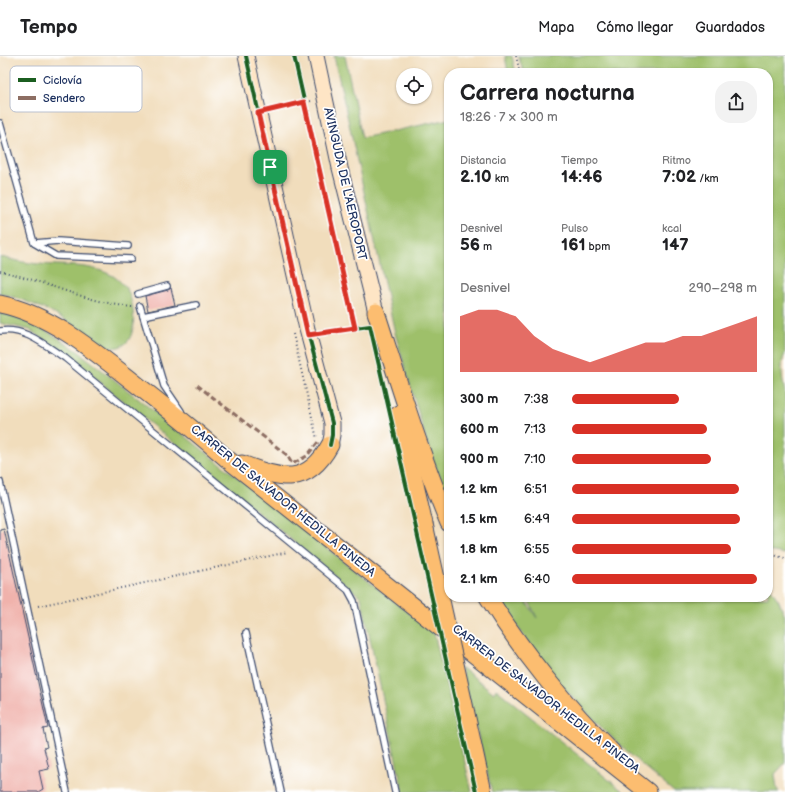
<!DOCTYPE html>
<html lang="es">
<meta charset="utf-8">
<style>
body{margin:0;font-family:"Balsamiq Sans",sans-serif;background:#f2f2f2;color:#202124;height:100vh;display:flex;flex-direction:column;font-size:15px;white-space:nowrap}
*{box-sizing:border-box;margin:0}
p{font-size:13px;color:#757577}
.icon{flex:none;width:22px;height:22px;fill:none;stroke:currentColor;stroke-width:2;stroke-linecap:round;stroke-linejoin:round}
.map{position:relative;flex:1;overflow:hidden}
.side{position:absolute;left:444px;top:12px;width:329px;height:534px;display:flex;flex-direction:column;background:#fff;border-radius:16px;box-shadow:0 1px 3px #0004}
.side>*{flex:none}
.tools{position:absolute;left:396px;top:12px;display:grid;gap:8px}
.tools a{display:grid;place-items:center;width:36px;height:36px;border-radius:50%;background:#fff;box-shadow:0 1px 3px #0004;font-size:20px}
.pin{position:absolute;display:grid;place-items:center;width:34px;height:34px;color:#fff;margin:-17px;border-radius:8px;box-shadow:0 2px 6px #0006}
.round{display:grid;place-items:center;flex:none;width:42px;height:42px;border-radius:16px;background:#f2f2f2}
.overview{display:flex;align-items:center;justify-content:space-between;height:68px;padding:0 16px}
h1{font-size:22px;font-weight:700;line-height:30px}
.figures{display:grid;grid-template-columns:repeat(3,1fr);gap:6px;height:68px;padding:4px 16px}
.figures div{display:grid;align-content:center}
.figures b{font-size:17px;font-weight:700}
.figures small{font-size:11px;font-weight:400}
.figures p{font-size:11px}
.chart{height:112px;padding:8px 16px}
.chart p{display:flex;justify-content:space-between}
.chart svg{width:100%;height:72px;margin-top:4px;fill:#d93025;opacity:.7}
ul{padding:0 16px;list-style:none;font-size:13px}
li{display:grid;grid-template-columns:64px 48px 1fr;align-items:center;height:30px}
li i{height:10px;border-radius:5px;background:#d93025}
header{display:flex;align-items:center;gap:24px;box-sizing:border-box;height:56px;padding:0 20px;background:#fff;border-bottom:1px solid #e0e0e0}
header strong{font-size:19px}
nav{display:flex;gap:22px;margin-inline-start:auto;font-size:14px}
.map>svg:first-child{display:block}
</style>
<header>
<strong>Tempo</strong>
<nav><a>Mapa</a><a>Cómo llegar</a><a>Guardados</a></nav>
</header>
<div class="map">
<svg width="785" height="736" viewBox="0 0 785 736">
<rect width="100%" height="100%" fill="#fff"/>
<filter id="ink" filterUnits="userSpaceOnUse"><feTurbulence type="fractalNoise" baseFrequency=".025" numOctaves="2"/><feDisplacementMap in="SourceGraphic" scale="8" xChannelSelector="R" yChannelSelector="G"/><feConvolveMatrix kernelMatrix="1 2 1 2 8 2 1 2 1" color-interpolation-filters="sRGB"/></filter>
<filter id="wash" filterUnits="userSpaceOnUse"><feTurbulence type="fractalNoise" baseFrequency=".012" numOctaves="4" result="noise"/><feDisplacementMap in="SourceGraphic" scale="16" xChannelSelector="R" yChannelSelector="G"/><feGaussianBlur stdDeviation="0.9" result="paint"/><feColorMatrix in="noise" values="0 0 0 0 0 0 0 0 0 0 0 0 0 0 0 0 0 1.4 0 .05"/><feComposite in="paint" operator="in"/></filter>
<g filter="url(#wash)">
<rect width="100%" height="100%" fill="#f1ddbc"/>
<g fill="#9ec06a" stroke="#5c7864">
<path d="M334,0H345L362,82L449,63V449L425,380L395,277Z"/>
<path d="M505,0H512L516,17H508Z"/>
<path d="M518,0H785V298C779,309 783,326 785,337V498L768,495V17H524Z"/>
<path d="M0,201C10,203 20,206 30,207C58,211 88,206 113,220C118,223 126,231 128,235C136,253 140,297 108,291C95,288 82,274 70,267C48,253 25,244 0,237Z"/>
<path d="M0,257C30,263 54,279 79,296L434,577L472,736H403L361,541L78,308L30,274L0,267Z"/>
<path d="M768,529L779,545L785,560V707L775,718L777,733L779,736H674C625,696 576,650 537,599C523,580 511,560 497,541H523L537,562L527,541H768Z"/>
<path d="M461,611L494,637L496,633L624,736H492Z"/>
</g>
<g id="blocks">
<g fill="#f0b2ac">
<path d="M171,232L175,249L148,255L145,240L168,234Z"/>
<path d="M4,473L48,672L43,673L47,691L44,692L49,713L39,715L43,733L38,736H0V474Z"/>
</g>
</g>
</g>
<g filter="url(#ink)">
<use href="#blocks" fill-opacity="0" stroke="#3b496c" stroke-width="1"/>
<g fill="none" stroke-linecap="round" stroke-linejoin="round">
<defs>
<g id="lane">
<path d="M0,67L34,187L56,200L131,203"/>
<path d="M35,187L58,185L128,190"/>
<path d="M138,238L167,230"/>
<path d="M140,250L164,330L181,355"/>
<path d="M143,260L196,249"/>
<path d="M0,275C25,271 46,290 65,302L348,534L354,545L395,736"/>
<path d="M0,426L67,736"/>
<path d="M246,577L281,736"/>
</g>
<g id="secondary">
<path d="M246,0L307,273L332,367V379L330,389"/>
<path d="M316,0L340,112L376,256"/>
</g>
<g id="primary">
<path d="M0,248C53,259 99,299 141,332C169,354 198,377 226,402L648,736"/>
<path d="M376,256C399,327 420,398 449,467"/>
<path d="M399,358L424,468"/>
<path d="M242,408C281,423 307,431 330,389"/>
<path d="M488,541C521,594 567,652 612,696"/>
<path d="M463,644L483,736"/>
</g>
</defs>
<use href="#lane" stroke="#3b496c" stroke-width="8"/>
<use href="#secondary" stroke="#3b496c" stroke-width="17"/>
<use href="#primary" stroke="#3b496c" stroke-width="19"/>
<g stroke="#3b496c" stroke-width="2" stroke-dasharray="1 3" stroke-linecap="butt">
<path d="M516,0L520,17"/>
<path d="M271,54L311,45"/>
<path d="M0,215C45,225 86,246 132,251"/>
<path d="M321,277L366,270"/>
<path d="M293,278L317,383"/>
<path d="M383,331L388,350"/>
<path d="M768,498L785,502"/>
<path d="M38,550L288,496"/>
</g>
<use href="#lane" stroke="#fff" stroke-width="5.5"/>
<use href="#secondary" stroke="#fee5c5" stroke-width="15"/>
<use href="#primary" stroke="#fcbd6f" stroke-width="17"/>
<defs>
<path id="primary-bridge" d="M424,468L463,644"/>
</defs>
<use href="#primary-bridge" stroke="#3b496c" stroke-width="19" stroke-linecap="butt"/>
<use href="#primary-bridge" stroke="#fcbd6f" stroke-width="17"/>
<path stroke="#8d6e63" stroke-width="3" stroke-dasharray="6 3" stroke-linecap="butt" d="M197,329L287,399L292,408L307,400L318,386"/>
<defs>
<g id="cycleway">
<path d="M246,0L307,273L332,367V379L330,389"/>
<path d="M294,0L355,272L370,270L476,736"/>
</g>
</defs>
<use href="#cycleway" stroke="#fff" stroke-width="6"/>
<use href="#cycleway" stroke="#1b5e20" stroke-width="4"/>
</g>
</g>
<g fill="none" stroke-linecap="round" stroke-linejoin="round" filter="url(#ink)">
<defs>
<path id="route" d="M304,46L355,272L308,279L258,57Z"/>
</defs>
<use href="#route" stroke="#fff" stroke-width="8"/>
<use href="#route" stroke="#d93025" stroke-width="5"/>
</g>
<g text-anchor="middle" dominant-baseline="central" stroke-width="3.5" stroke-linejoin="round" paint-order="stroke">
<g font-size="12" fill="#1b2f5e" stroke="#fff">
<text transform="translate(345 128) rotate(77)">AVINGUDA DE L'AEROPORT</text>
<text transform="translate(283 445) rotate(39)">CARRER DE SALVADOR HEDILLA PINEDA</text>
<text transform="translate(546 643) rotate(38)">CARRER DE SALVADOR HEDILLA PINEDA</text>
</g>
</g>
<rect x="10" y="10" width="132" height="46" rx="6" fill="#fff" stroke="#bbc1cf" stroke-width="1"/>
<rect x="18" y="22" width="18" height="4" fill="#1b5e20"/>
<rect x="18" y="40" width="18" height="4" fill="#8d6e63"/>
<g font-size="11" fill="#1b2f5e">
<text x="43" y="28">Ciclovía</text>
<text x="43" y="46">Sendero</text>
</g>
</svg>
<div class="tools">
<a><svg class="icon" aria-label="locate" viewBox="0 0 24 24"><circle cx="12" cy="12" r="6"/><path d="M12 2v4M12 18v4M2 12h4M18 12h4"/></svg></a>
</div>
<div class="pin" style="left:270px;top:111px;background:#1e9e55"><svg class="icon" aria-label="arrive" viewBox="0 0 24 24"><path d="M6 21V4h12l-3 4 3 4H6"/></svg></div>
<section class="side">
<div class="overview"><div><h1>Carrera nocturna</h1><p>18:26 · 7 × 300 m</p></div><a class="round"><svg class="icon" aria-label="share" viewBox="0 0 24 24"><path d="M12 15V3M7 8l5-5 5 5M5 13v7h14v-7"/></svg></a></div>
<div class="figures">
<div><p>Distancia</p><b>2.10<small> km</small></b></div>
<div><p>Tiempo</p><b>14:46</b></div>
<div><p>Ritmo</p><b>7:02<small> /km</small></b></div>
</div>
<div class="figures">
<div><p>Desnivel</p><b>56<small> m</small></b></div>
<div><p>Pulso</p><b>161<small> bpm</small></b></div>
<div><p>kcal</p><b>147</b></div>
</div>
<div class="chart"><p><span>Desnivel</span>290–298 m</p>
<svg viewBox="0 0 160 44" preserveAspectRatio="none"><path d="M0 44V10L10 6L20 6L30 10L40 22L50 30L60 34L70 38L80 34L90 30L100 26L110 26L120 22L130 22L140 18L150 14L160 10V44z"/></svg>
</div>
<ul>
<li><b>300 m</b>7:38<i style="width:58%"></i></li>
<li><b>600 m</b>7:13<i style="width:73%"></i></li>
<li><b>900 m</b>7:10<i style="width:75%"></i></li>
<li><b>1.2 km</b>6:51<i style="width:90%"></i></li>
<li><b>1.5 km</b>6:49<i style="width:91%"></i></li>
<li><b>1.8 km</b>6:55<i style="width:86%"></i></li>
<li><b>2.1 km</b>6:40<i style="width:100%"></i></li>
</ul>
</section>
</div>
